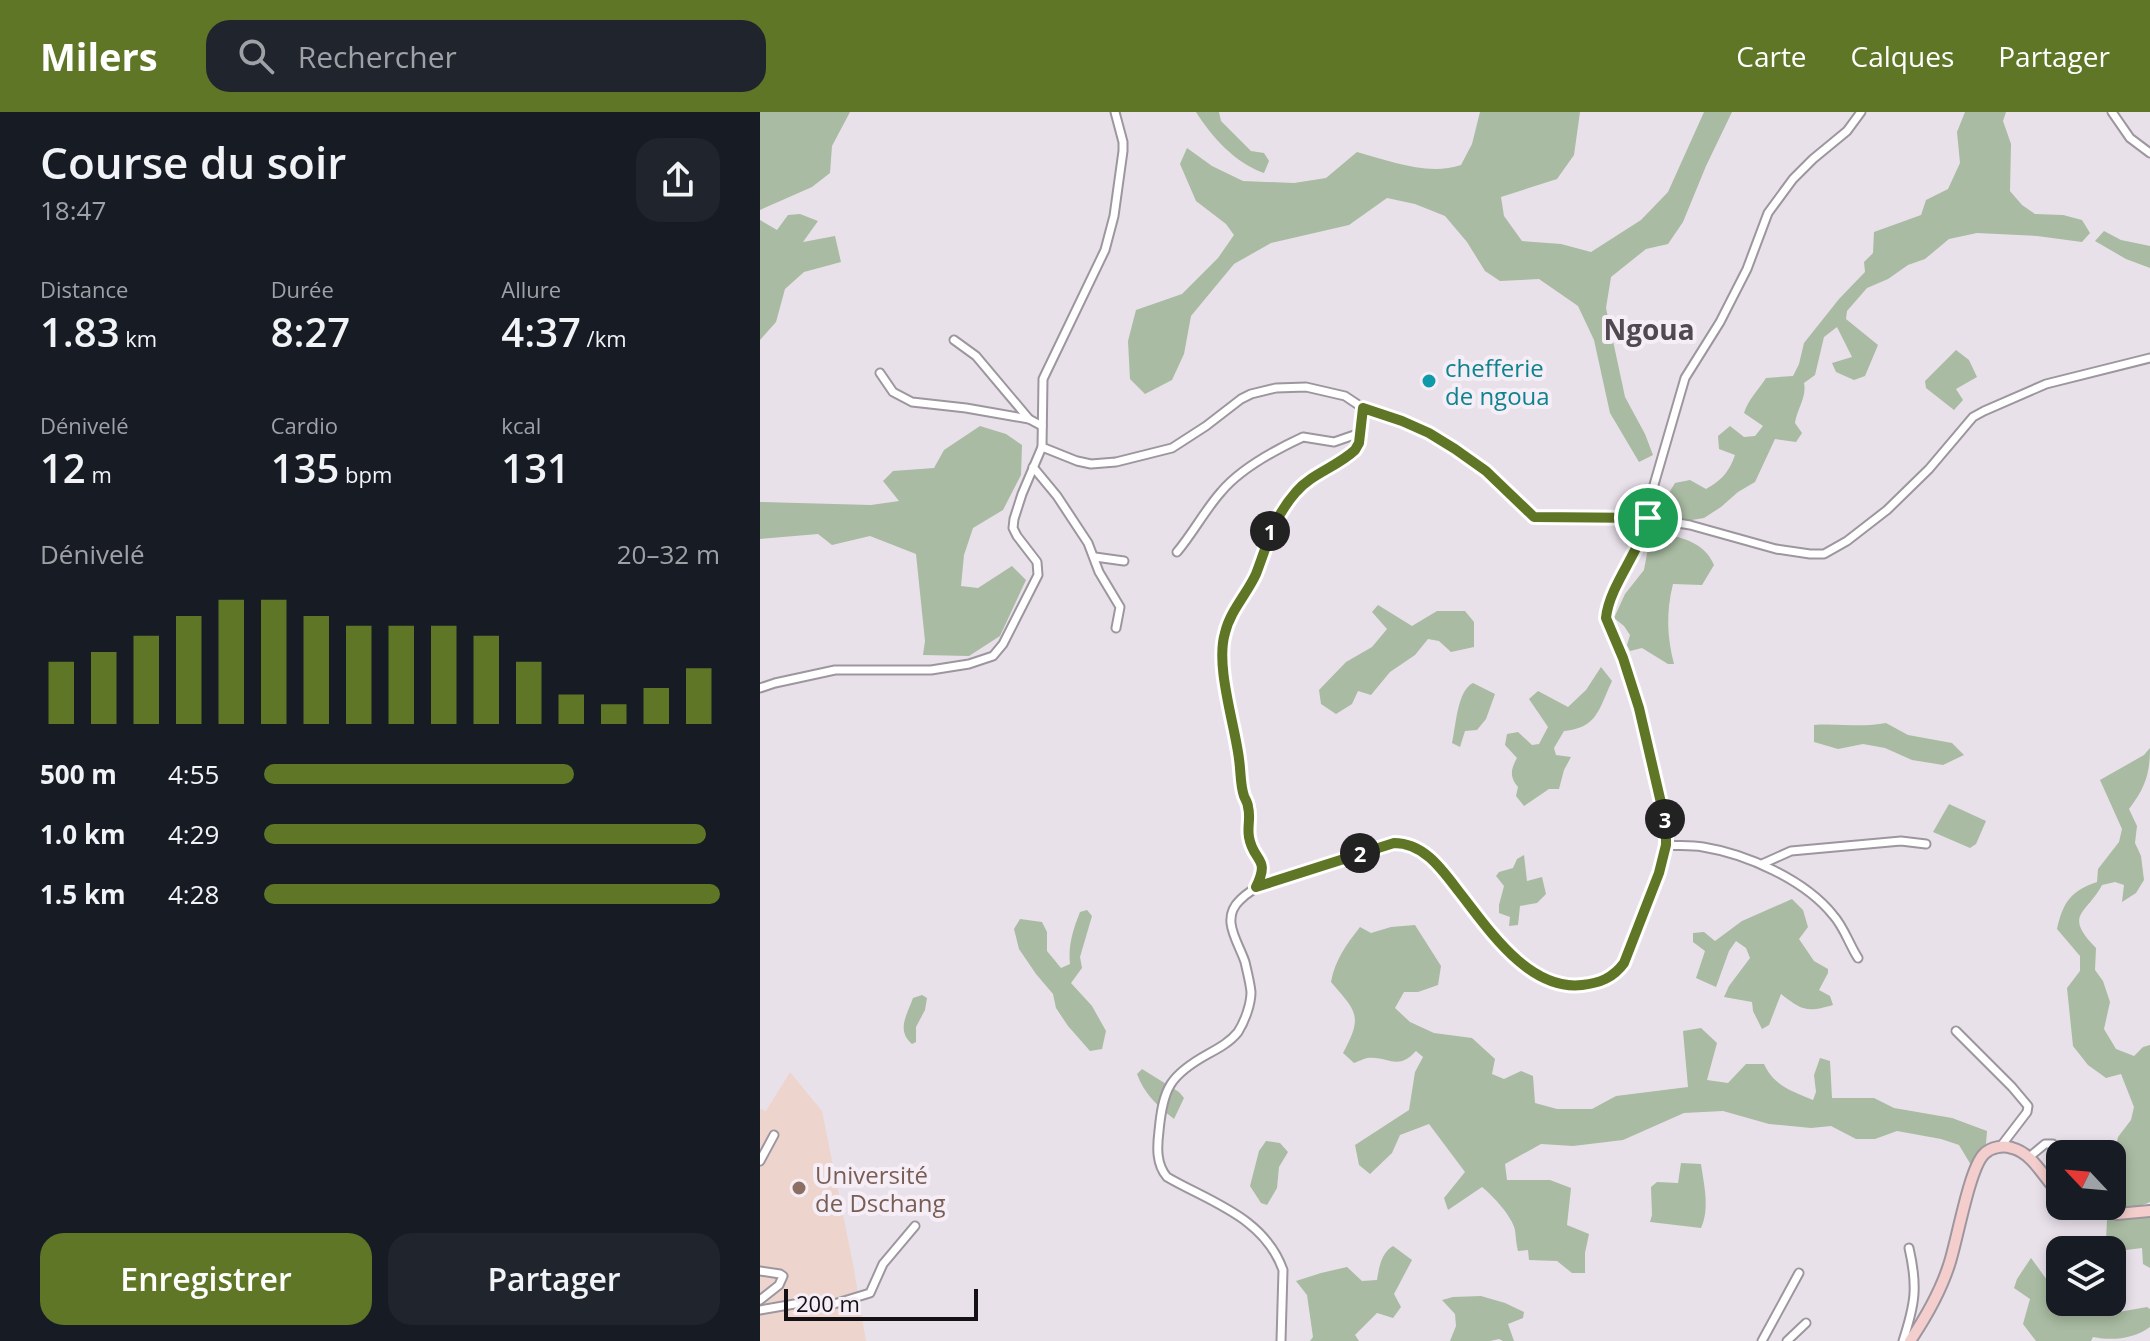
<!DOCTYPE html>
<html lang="fr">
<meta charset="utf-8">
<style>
body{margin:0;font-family:"Open Sans",sans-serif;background:#20242c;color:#f1f3f6;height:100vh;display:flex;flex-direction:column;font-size:30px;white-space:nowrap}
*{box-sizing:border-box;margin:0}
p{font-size:26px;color:#9ea1a6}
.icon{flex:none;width:44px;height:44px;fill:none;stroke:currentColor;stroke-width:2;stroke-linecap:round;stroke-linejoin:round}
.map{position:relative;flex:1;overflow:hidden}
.panel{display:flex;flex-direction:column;background:#171b24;width:760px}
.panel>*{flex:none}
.needle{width:52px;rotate:296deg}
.tools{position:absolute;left:1286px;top:1028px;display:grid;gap:16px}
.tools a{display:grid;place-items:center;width:80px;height:80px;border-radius:16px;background:#171b24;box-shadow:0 4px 12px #0003;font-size:40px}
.scale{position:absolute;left:24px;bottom:20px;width:194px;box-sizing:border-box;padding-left:8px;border:4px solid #141114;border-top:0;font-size:22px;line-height:28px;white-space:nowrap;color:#141114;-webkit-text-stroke:6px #f6eef7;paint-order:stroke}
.pin{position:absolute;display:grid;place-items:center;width:68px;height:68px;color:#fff;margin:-34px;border:4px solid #fff;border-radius:50%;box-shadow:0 2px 8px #0007}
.km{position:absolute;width:40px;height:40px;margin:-20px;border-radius:50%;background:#222;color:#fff;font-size:22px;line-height:40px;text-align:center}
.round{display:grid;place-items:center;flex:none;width:84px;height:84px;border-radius:24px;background:#20242c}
.headline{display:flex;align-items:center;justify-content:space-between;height:136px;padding:0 40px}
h1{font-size:44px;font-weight:600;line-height:60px}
.metrics{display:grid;grid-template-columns:repeat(3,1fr);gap:12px;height:136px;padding:8px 40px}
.metrics div{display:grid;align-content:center}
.metrics b{font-size:40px;font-weight:600}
.metrics small{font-size:22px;font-weight:400}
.metrics p{font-size:22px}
.chart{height:224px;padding:16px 40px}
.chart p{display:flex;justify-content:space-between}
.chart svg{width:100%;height:144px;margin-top:8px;stroke:#607627;stroke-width:6}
.action{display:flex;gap:16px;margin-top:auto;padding:16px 40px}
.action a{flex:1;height:92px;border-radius:24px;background:#607627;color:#fff;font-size:32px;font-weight:600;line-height:92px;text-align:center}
.action a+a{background:#20242c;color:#f1f3f6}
ul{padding:0 40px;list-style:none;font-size:26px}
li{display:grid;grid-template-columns:128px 96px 1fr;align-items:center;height:60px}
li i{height:20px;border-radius:10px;background:#607627}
header{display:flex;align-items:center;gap:48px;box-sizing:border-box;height:112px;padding:0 40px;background:#607627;color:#fff}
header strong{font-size:38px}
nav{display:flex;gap:44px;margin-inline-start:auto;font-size:28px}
.search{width:560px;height:72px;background:#20242c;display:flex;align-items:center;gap:20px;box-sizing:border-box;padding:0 28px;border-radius:24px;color:#9ea1a6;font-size:30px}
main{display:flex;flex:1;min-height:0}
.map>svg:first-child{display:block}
</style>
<header>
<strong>Milers</strong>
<div class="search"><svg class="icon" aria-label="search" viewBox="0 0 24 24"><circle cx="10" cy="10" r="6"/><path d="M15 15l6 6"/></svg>Rechercher</div>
<nav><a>Carte</a><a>Calques</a><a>Partager</a></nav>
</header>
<main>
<section class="panel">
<div class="headline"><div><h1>Course du soir</h1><p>18:47</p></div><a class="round"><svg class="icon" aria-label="share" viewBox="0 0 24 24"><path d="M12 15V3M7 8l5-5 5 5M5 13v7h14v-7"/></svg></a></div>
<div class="metrics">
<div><p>Distance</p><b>1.83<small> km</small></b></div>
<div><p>Durée</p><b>8:27</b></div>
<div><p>Allure</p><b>4:37<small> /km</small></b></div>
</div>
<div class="metrics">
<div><p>Dénivelé</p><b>12<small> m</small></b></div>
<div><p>Cardio</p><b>135<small> bpm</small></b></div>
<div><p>kcal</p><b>131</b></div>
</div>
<div class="chart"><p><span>Dénivelé</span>20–32 m</p>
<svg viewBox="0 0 160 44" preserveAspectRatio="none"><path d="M5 44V25M15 44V22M25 44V17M35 44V11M45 44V6M55 44V6M65 44V11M75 44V14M85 44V14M95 44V14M105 44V17M115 44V25M125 44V35M135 44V38M145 44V33M155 44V27"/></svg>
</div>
<ul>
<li><b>500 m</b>4:55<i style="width:68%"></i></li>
<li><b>1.0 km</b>4:29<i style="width:97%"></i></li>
<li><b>1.5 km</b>4:28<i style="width:100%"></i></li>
</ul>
<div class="action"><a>Enregistrer</a><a>Partager</a></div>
</section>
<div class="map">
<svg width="1390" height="1229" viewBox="0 0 1390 1229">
<rect width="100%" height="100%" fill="#e9e1ea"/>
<path fill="#edd4cc" d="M30,960L62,999L93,1152L106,1229H0V997L6,999Z"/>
<g fill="#a9bba2">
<path d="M0,0H90L72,34L70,61L52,75L0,98Z"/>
<path d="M436,0H459L461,9L491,39L504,41L509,49L504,61C475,51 452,25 436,0Z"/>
<path d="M720,0H820L814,43L797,67L741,85L744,104L762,129L801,132L831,140L881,108L908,80L944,0H972L946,54L923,110L908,132L886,137L851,165L846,196L865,285L885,322L893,343L879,350L850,301L834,228L818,194L779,167L740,169L725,159L707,130L685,104L655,92L627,86L589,113L511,131L474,152L431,204L424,242L412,268L385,282L370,267L368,229L376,198L422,182L458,146L474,123L466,112L436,89L420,52L427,36L452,54L483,69L534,71L566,66L597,40C630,49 668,64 701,53L712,32Z"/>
<path d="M1205,0H1246L1243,9L1251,32L1250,79L1262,93L1275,102L1303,103L1322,108L1330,121L1322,130L1277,124L1217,121L1189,127L1165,147L1148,153L1128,167L1107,176L1087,199L1086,207L1118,233L1105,264L1094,268L1076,260L1072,251L1092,245L1077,215L1064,225L1055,263L1044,271C1047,285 1037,297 1035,311L1042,321L1036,330L1015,327L995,370L978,380L961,395L944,406L926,409L911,399L907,384L915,371L930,368L946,377C962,368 969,360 975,343L959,337L958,324L970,314L984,325L995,324L1003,314L984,301C989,286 998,279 1006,266L1033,264L1039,252L1044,231L1079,187L1105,160L1104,150L1113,141L1114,120L1161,103L1166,88L1188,77L1200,51L1197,20Z"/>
<path d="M40,102L58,109L43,130L75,124L81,150L44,160L25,177L16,210L0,228V108L17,118L28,103Z"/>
<path d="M1344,119L1361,128L1390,134V156L1366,147L1335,129Z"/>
<path d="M1196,238L1209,248L1217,265L1196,277L1203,288L1194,298L1166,276L1165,269Z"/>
<path d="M220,314L246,322L262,333L261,363L243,398L213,416L204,443L201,474L218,476L252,454L266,468L240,524L209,544L163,543L165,529L156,442L110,424L72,433L58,422L0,427V390L111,393L139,389L123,369L133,359L174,356L184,338Z"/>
<path d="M897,421C919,424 945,430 954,453L942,473L913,472C906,500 907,525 914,552H908L882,536L870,539L867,533L870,523L864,514L854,506L865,482L884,458L888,436Z"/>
<path d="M618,493L652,514L677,499H705L714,510V535L691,540L679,529L668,527L655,543L630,560L611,583L598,579L592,592L576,602L561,592L559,578L586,550L612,535L627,517L612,500Z"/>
<path d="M841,555L852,569C839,596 838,616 804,619L794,636L796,643L811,645L804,658L799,677H789L764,694L756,684L758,675C749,664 751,657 757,646L745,633L747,622L758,620L772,633L779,632L788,615L769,587L778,579L808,595L826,578Z"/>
<path d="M713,571L735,582L726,607L717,618L705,619L700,635L692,631C696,614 697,579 713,571Z"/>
<path d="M1126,611L1148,623L1192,631L1204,643L1183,653L1152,648L1125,636L1103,632L1078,637L1054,630V613C1078,611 1102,616 1126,611Z"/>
<path d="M1390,636C1390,662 1385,676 1369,697L1377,714L1375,731L1381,744L1384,768L1376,781L1362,790L1364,773L1355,770L1342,773C1326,803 1303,802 1336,836L1335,858L1343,869L1350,890L1344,917L1356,937L1374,944L1383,935L1390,933V1090C1371,1098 1356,1098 1336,1094H1352V1064L1357,1061L1355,1038L1358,1025L1371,1008L1374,995L1361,962L1346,966L1328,953L1313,934L1307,876L1320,859V844L1297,817C1303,791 1310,779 1337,770L1338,757L1359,730L1362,717L1340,668L1384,643Z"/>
<path d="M1189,692L1226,709L1216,732L1210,736L1173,720Z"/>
<path d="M764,743L767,769L782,765L786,782L777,791L760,794L758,813L749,814L750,805L739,801V793L744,774L736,764L739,760L753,756L757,747Z"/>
<path d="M1032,787L1043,798L1048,815L1039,827L1054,849L1068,857V861L1059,878L1070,884L1073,893C1046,901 1042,898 1021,882L1009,913L1002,917L993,899L992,890L964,885L969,874L990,846L986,836L976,829L969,839L956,875L936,866L945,839L933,830V821L944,820L955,829L982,809Z"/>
<path d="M327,798L332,804L320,845L322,856L311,871L332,894L346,919L342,937L330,939L308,914L296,896L293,882L276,862L259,837L254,817L260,807L282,810L287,820V839L301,856L310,852C308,833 313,818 320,800Z"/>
<path d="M655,813L681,854L678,873L658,880H644L635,896L650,910L674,921L712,926L735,947L732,962L744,967L761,959L773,964L775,991L797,997H832L856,984L928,975L923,919L941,916L957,931L947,968L968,971L986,952H1004C1014,974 1032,979 1053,988L1056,980L1054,963L1060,946L1070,949L1072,986H1114L1134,996L1192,1006L1227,1019L1226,1032L1218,1051L1211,1053L1199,1033L1181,1027L1137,1019L1115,1027H1096L1071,1014L1051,1016L1009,1012L963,999L924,1001L863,1028L813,1034L781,1032L745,1052L747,1068H790L811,1076L807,1113L829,1122L825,1141V1161H812L797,1149L769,1148L768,1138L758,1139C756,1132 756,1125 755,1118C752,1104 733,1084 722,1075L688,1098L684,1086L705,1060L669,1012L640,1023L632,1041L610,1062L599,1053L595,1033L649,998L655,960L663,945L656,939C637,960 628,943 607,946C603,947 599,949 594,951L583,941C603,904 597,900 571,870C575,848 586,833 600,815L611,821L631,815Z"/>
<path d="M162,883L167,886L165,898L156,915V930L152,932C136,918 147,903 153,886Z"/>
<path d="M382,957L419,980L424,986L414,1007C397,993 385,983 377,962Z"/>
<path d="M506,1029L520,1031L528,1040L519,1055L517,1076L507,1093L501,1091L490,1074L499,1039Z"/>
<path d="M921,1051L941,1052C944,1073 950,1097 941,1116L890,1110L892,1103L891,1075L897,1070L918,1071Z"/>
<path d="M1390,1104V1156L1383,1152L1382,1136L1358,1139L1346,1128L1347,1108Z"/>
<path d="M633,1134L652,1148L634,1182L641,1195L633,1206L617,1201L595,1223L599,1229H550L553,1225L547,1183L536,1169L561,1161L587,1155L602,1169L617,1168C619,1156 621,1141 633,1134Z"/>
<path d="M1271,1146L1298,1183L1305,1204L1353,1201L1387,1195L1390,1197V1215C1373,1227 1353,1229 1333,1225L1331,1229H1276L1263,1212L1270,1187L1254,1176L1257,1167Z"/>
<path d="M721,1184L745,1191L764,1200L763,1206L748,1212L754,1229H743L739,1227L730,1229H690L696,1214L695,1202L682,1188L693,1185Z"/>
</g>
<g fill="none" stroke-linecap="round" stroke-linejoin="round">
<defs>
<g id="street">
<path d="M1352,0L1370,26L1390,41"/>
<path d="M194,228L216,244L269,307"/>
<path d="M120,261L133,280L152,290L206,296L269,307L282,314"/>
<path d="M282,335L317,349L331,352L356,350L412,336L446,314L481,287L491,282L516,276L546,275L585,284L603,296L642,309L669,321L726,359L774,405L888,406L930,413L1016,437L1050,442H1064L1087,429L1127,398L1169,357L1213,305L1224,299L1286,272L1390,246"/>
<path d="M273,355L297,384L328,431L339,460L360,495L356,516"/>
<path d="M417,440C433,421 445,398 461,380C481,356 515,338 543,325L574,330L600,321L603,296"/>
<path d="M335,445L364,449"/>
<path d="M0,576L15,571L75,558H171L209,552L233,544L243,532L278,463L277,450L257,424L253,416L254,407L262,382L282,335L283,267L345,138L354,104L363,39V30L355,0"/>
<path d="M906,733C918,734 931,733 943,735C987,742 1045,768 1073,803C1084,815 1089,832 1098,846"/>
<path d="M1002,752L1031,739L1141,729L1166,732"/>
<path d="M496,775L503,761L502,751L489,726V696L481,669L479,647L470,608L463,540L464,523L477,495L495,464L512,416L527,390L551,366L595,338L599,331L600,321"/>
<path d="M1196,919L1252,975L1268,994L1267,1000L1241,1034"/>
<path d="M1268,1046L1285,1032H1293L1298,1036"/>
<path d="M0,1049L14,1023"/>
<path d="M0,1159L20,1162L23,1164L19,1173L0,1188"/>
<path d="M0,1198L46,1190L74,1192L110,1181L123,1152L155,1114"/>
<path d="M521,1229L523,1158C504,1105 450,1090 407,1065C396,1052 397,1035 399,1019C403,976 410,963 448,942C459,936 470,930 478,920C485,909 491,892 491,880C490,870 487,859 485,850C478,829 460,807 480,788C498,770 524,766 547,758C576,749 605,740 634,731C694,732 732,860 802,873C818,876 841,873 854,862C871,849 903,756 906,733C907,725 905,716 905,708C890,655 884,597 863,545C857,530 845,516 846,499L883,424L891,383L925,266L960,210L987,157L1008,101L1033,67L1053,47L1087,19L1101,0"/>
<path d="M1002,1229L1039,1161"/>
<path d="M1027,1229L1046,1211"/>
<path d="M1143,1229C1155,1192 1158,1175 1149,1136"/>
</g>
<g id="secondary">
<path d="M1320,1094L1357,1102L1390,1099"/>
<path d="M1150,1229C1166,1205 1180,1181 1189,1153C1197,1130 1209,1057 1224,1042C1231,1035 1243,1033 1252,1036C1273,1041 1285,1068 1300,1082"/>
</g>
</defs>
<use href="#street" stroke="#9d969e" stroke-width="11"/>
<use href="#secondary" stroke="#9d969e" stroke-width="14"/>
<use href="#street" stroke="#fff" stroke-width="7"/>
<use href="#secondary" stroke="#f4cecc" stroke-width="10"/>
</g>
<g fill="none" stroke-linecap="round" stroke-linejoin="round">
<defs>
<path id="route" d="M603,296L642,309L669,321L695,337L726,359L774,405L888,406C880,440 849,474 846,506L863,546L879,596L905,708L906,723V733L899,761L864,851C853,866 840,871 822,873C769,879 729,818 700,781C683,759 665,731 634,731L496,775C511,745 493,750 489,725C487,715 491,705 488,695C488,691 485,687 484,684C480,672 481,660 479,647C475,613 455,554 465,521C470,499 487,482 496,462C508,431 513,406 536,380C552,361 577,355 595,338L599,331Z"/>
</defs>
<use href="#route" stroke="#fff" stroke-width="16"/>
<use href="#route" stroke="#607627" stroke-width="10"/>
</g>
<circle fill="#0f9aa8" stroke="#f6eef7" stroke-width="3" cx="669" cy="269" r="8"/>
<circle fill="#8d6e63" stroke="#f6eef7" stroke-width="3" cx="39" cy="1076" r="8"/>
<g text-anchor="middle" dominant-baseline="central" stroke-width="8" stroke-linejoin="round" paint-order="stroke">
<g font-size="24" fill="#0d838f" stroke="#f6eef7" text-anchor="start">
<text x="685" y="255">chefferie<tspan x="685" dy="28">de ngoua</tspan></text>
</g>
<g font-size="24" fill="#785e54" stroke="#f6eef7" text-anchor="start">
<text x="55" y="1062">Université<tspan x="55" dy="28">de Dschang</tspan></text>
</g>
<g font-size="28" font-weight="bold" fill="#504951" stroke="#f6eef7">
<text x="889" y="217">Ngoua</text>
</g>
</g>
</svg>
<div class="tools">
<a><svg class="needle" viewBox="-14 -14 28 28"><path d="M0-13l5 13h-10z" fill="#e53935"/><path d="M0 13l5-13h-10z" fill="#9ea1a6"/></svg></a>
<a><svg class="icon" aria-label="layers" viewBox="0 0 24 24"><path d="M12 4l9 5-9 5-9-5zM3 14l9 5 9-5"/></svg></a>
</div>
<div class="scale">200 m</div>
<div class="pin" style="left:888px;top:406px;background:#1e9e55"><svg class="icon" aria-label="arrive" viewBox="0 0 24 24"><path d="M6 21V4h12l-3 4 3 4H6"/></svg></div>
<b class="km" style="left:510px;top:419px">1</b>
<b class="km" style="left:600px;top:741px">2</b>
<b class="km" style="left:905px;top:707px">3</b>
</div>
</main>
